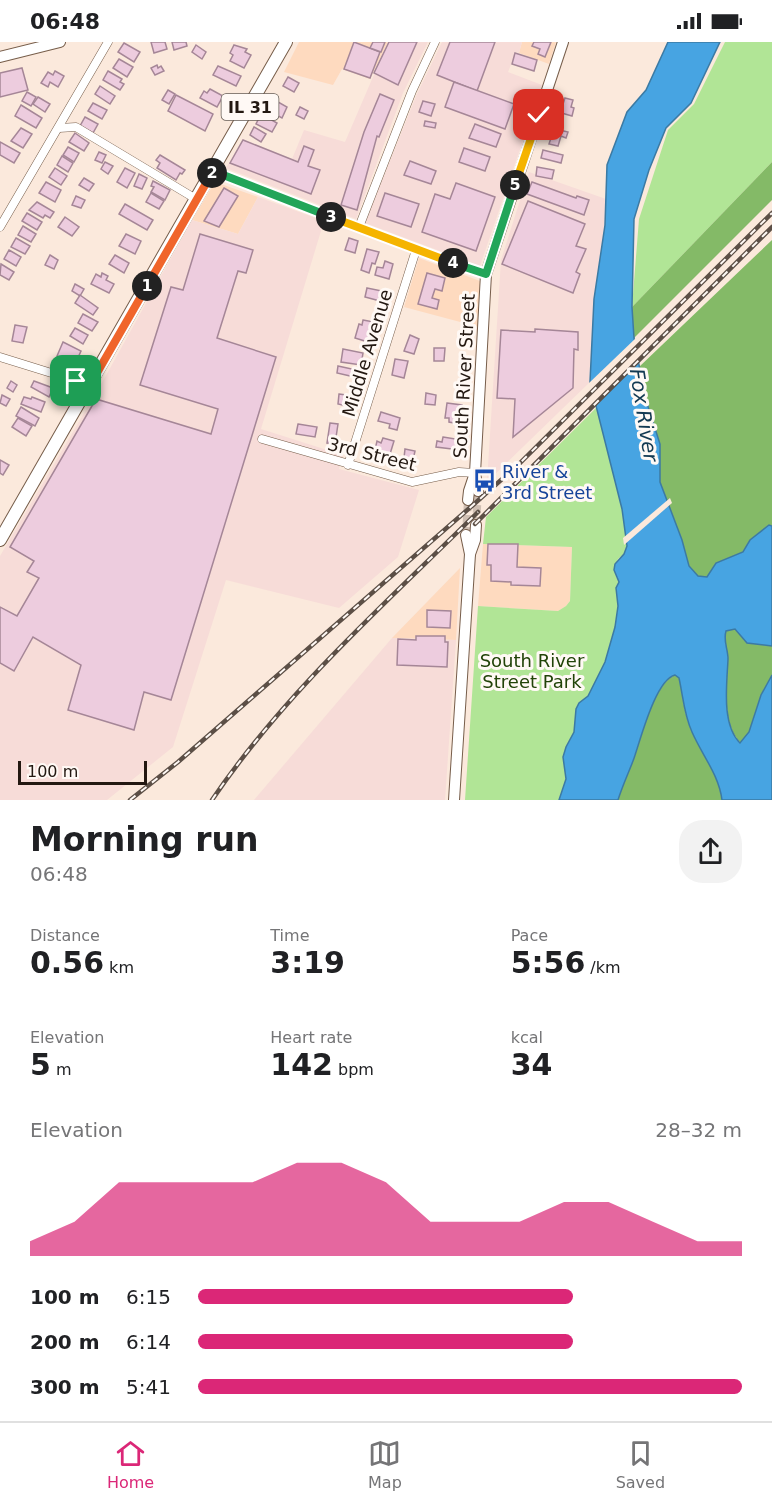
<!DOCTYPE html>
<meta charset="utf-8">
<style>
body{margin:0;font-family:"DejaVu Sans",sans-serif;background:#f2f2f2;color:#202124;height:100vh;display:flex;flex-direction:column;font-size:22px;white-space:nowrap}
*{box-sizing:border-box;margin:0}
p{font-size:20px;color:#757577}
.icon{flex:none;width:33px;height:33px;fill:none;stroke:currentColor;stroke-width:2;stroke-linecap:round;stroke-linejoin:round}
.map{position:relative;height:758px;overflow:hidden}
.details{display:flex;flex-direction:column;background:#fff;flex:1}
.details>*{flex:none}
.scale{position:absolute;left:18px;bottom:15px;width:129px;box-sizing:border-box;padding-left:6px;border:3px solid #231811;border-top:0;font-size:16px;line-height:21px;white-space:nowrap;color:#231811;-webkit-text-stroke:4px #fff9f5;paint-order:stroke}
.pin{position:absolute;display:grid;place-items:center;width:51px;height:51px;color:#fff;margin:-26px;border-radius:12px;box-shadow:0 3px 9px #0006}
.km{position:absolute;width:30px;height:30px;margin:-15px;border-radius:50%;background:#222;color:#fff;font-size:16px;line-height:30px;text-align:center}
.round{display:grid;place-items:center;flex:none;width:63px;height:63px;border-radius:24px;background:#f2f2f2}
.overview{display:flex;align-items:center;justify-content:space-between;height:102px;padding:0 30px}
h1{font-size:33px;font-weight:800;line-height:45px}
.metrics{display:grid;grid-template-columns:repeat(3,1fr);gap:9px;height:102px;padding:6px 30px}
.metrics div{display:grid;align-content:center}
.metrics b{font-size:30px;font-weight:800}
.metrics small{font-size:16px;font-weight:400}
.metrics p{font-size:16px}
.chart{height:168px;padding:12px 30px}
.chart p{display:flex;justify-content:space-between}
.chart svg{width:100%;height:108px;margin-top:6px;fill:#db2777;opacity:.7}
ul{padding:0 30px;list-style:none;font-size:20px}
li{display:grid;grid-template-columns:96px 72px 1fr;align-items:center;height:45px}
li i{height:15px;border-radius:8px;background:#db2777}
.status{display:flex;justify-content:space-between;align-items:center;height:42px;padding:0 30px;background:#fff;direction:ltr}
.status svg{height:16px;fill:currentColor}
.tab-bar{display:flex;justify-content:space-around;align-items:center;height:84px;border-top:2px solid #e0e0e0;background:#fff;font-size:16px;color:#757577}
.tab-bar a{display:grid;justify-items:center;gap:3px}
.tab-bar .active{color:#db2777}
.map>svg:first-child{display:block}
</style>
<div class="status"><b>06:48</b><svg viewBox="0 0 49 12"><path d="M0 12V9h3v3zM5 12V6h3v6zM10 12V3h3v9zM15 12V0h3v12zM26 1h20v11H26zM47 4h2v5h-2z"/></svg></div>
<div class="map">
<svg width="772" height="758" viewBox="0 0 772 758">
<rect width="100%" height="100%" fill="#fbe9dc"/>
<g fill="#fedabf">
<path d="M299,0H388L370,37L342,27L333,43L284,30Z"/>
<path d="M522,0H556L549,22L519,11Z"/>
<path d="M215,140L258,155L238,192L192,178Z"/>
<path d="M419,216L480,239L479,285L404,265Z"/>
<path d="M483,502L572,505L570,559L566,564L558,569L478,564Z"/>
<path d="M460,526L456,598L392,596Z"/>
</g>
<g fill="#f7dcd8">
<path d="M388,0H428L403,51L356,177L226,126L243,97L292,117L304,88L345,100Z"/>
<path d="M442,0H522L519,11L516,10L508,30L542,43L480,224L365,181L417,52Z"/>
<path d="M529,130L606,157L605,183L594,257L590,340L487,440L501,218Z"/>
<path d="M258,155L324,179L261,387L343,413L339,427L419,448L398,515L339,566L226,538L173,705L107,758H0V514L104,337L192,178L238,192Z"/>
<path d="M392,596L456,598L445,758H254Z"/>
</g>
<g fill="#b1e596">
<path d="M725,0H772V120L632,265L639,177L668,88L694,62Z"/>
<path d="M597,365L622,467L627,504L624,512L618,517L614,528L619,541L616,546L618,564L615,585L606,620L588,654L579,661L576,667L574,690L566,705L563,715L566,737L559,758H465L478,564L558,569L566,564L570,559L572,505L483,502L486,475Z"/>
</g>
<g fill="#84ba67">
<path d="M772,120V158L634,296L632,265Z"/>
<path d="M772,198V484L769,483L750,498L743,510L716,521L707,535L698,534L689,524L682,498L660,440V402L645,355L639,325Z"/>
<path d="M730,587H735L747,601L772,604V633L761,653L749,690L741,701C721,682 727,642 728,617C728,607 723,599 726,589Z"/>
<path d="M676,633L679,636C683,654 684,673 692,690C702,713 719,733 722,758H618C622,745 628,732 633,719C640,699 655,638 676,633Z"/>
</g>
<path fill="#47a4e2" stroke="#3c7aa3" stroke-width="1.5" d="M668,0H720L691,61L666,86L649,128L634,177L632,265L634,296L645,355L660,402V440L682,498L689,524L698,534L707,535L716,521L743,510L750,498L769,483L772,484V604L747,601L735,587L726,589C723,599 728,607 728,617C727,642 721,682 740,701L749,690L761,653L772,633V758H722C719,733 702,713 692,690C684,673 683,654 679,636L675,633C655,638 640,700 633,719C628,732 622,745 618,758H559L566,737L563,715L566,705L574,690L576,667L579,661L588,654L605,620L615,585L618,564L616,546L619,540L614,528L615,522L624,512L627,504L622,467L590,340L594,257L605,183L607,123L627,70L646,48Z"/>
<g fill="#fbe9dc">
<path d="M637,295L641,317L593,364L588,342Z"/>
<path d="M670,456L672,461L624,503L623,496Z"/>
</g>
<g fill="#edccde" stroke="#a58697" stroke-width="1.5">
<path d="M151,0H165L167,7L154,11Z"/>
<path d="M172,0H186L187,4L174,8Z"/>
<path d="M354,0L380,10L370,36L344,27Z"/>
<path d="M373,0H385L381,10L370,6Z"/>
<path d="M389,0H417L398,43L374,31Z"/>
<path d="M450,0H495L477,49L437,33Z"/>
<path d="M534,0H551L545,15L538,12L540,7L532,4Z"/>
<path d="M124,1L140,10L134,20L118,10Z"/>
<path d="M196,3L206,10L202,17L192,10Z"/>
<path d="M234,3L247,7L245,10L251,13L244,26L230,19L233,13L230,11Z"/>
<path d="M515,11L537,18L534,29L512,22Z"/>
<path d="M119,17L133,25L127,35L113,26Z"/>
<path d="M157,23L158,26L161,24L164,29L155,33L151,26Z"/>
<path d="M218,24L241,34L236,44L213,33Z"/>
<path d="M22,26L28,48L0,55V31Z"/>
<path d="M55,29L64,34L58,45L50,40L48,45L41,41L48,30L53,33Z"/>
<path d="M108,29L122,37L120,40L124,42L120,48L103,38Z"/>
<path d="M288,35L299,41L294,50L283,44Z"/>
<path d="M454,40L514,62L505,87L445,65Z"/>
<path d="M100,44L115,54L110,62L95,52Z"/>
<path d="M210,47L223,54L217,65L200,56L204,49L207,51Z"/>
<path d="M168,48L175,52L169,62L162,58Z"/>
<path d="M27,50L36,55L31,64L22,59Z"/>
<path d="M380,52L394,58L379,95L377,94L357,168L341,163L364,90Z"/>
<path d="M176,53L213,72L205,89L168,69Z"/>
<path d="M38,55L50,62L45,70L33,62Z"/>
<path d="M271,56L287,65L282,76L265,67Z"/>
<path d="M565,56L573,58L571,65L574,66L572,74L558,70L560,61L563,62Z"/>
<path d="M423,59L435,62L431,74L419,70Z"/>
<path d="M93,61L107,68L102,77L88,69Z"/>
<path d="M21,63L42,76L36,86L15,74Z"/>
<path d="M300,65L308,69L304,77L296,73Z"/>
<path d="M261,72L277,81L272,90L256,82Z"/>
<path d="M85,75L98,82L93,91L80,84Z"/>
<path d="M425,79L436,81L435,86L424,84Z"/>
<path d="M475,82L501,92L496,105L469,96Z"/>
<path d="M254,85L266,92L261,100L250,93Z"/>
<path d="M21,86L32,92L23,106L11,99Z"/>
<path d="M551,86L568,90L566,96L561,94L558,104L549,102L551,96L548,95Z"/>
<path d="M75,91L89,101L84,109L69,100Z"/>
<path d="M243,98L298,120L304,104L314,108L308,124L320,128L311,152L230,121Z"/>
<path d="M0,100L20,111L14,121L0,113Z"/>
<path d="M68,105L79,111L74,120L63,113Z"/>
<path d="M464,106L490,115L485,129L459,120Z"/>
<path d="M543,108L563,113L561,121L541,116Z"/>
<path d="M99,110L106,113L102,121L95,118Z"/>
<path d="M160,113L185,128L182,132L180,131L176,138L157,126L160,121L156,118Z"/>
<path d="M62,114L73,121L68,130L57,123Z"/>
<path d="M410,119L436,129L431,142L404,133Z"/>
<path d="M105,120L113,124L108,132L101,127Z"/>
<path d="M537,125L554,128L552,137L536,134Z"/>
<path d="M55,126L67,134L61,143L49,135Z"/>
<path d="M125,126L135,131L127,146L117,140Z"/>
<path d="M139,132L147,136L142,147L134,144Z"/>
<path d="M84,136L94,142L89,149L79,143Z"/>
<path d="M153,139L170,148L165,158L151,150L154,145L151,144Z"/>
<path d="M46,140L61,148L55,160L39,151Z"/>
<path d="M532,140L576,156L577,154L589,158L584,173L527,152Z"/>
<path d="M456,141L495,155L476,209L422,190L435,152L450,157Z"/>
<path d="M224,146L238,154L219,185L204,179Z"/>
<path d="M151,151L164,159L159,167L146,160Z"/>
<path d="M385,151L419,162L411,185L377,174Z"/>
<path d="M76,154L85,158L81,166L72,163Z"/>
<path d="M528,159L585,182L576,204L586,207L576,230L580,232L573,251L502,222Z"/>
<path d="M37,160L54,170L50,176L45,173L43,176L29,168Z"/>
<path d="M125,162L153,178L147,188L119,172Z"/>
<path d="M27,171L42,180L37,188L22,179Z"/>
<path d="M65,175L79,185L72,194L58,185Z"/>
<path d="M23,184L36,192L31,200L18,193Z"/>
<path d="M126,192L141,199L135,212L119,204Z"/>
<path d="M200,192L253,208L246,231L238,229L217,296L276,315L171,658L144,650L134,688L68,668L81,623L33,595L14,629L0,621V565L17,574L39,536L27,530L34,519L10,505L96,357L211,392L218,367L140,343L171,245L183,248Z"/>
<path d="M16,196L30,204L25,212L11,205Z"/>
<path d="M349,196L358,199L355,211L345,208Z"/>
<path d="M367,207L379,210L375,222L372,221L369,231L361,228Z"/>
<path d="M9,208L21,215L16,224L4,217Z"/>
<path d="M50,213L58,218L54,227L45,223Z"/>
<path d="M115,213L129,221L124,231L109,222Z"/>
<path d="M385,219L393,222L389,237L375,233L377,225L383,226Z"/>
<path d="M1,222L14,230L9,238L0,233Z"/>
<path d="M102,231L108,234L106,238L114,242L109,251L91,242L96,232L101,235Z"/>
<path d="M427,231L445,236L442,249L435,247L432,256L439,258L437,267L418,262Z"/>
<path d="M75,242L84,247L80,254L72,249Z"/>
<path d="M367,246L382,249L380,259L365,255Z"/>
<path d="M80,253L98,266L93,273L75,261Z"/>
<path d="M83,272L98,280L92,289L78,281Z"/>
<path d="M363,278L374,280L368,300L355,296L359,282L362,283Z"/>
<path d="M15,283L27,285L23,301L12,299Z"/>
<path d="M75,286L88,293L83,302L70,294Z"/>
<path d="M535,287L578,290V308L574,307L573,346L513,395L515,357L497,356L501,288L535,290Z"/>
<path d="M410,293L419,297L414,312L404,309Z"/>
<path d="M63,300L81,309L75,322L57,314Z"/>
<path d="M434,306H445L444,319H434Z"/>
<path d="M343,307L363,311L361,323L341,320Z"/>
<path d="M395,317L408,319L404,336L392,333Z"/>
<path d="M338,324L361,329L359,336L337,331Z"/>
<path d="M11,339L17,343L13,350L7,346Z"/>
<path d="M34,339L53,346L49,355L31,345Z"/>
<path d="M426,351L436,353L435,363L425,362Z"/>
<path d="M339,352L353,354L351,365L338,362Z"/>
<path d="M2,353L10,357L6,364L0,361Z"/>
<path d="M24,355L31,357L32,355L45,360L41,370L21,362Z"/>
<path d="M447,361L462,363L460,382L449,380V376H445Z"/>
<path d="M21,365L39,376L35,384L16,374Z"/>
<path d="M381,370L400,376L397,388L389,386L390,382L378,379Z"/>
<path d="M18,376L32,384L26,394L12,385Z"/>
<path d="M330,381L338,382L335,402L327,401Z"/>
<path d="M298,382L317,385L315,395L296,392Z"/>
<path d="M443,395L462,398L460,408L436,405L437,399L442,400Z"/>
<path d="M383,396L394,399L390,412L375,408L377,399L381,401Z"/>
<path d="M405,407L415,409L413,418L404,416Z"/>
<path d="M0,418L9,423L3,433L0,431Z"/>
<path d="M488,502H518L517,525L541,526L540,544L511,543V540L491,539V523H487Z"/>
<path d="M427,568L451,569L450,586L427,585Z"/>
<path d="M416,594H445V600H448L447,625L397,623L398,597L416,598Z"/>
</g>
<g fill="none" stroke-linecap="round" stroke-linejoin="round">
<g stroke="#d0bfb3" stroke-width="8" stroke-dasharray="8 4" stroke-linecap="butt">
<path d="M476,483L478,449"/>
<path d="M466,493L468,458"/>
</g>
<defs>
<g id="street">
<path d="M59,86L76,85L196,157"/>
<path d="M213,129L416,208L486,232"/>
<path d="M0,185L108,0"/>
<path d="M359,185L412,49L435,0"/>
<path d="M0,315L90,343"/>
<path d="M262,397L412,440L459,430L475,431"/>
<path d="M348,423L416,208"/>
</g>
<g id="secondary">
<path d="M0,15L60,0"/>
<path d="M478,449L475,431L486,232L563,0"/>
<path d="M468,458L469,449L474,434"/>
<path d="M466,493L470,512"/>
<path d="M454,758L470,512L475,498L476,483"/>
</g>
<path id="primary" d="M0,498L286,0"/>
</defs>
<use href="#street" stroke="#765d4a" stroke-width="9"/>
<use href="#secondary" stroke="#765d4a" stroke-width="12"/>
<use href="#primary" stroke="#765d4a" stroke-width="14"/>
<use href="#street" stroke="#fff" stroke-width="8"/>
<use href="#secondary" stroke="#fff" stroke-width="10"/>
<use href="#primary" stroke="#fff" stroke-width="12"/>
<defs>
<g id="rail">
<path d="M475,482L772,185"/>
<path d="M130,758L178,720L473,463L520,421L772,171"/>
<path d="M212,758C285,650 386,561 478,470"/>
</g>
</defs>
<use href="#rail" stroke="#5c4f46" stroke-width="4.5"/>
<use href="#rail" stroke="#fff9f5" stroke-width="2" stroke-dasharray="7" stroke-linecap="butt"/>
</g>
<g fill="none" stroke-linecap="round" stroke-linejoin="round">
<defs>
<path id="split-1" d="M76,339L90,343L147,244"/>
<path id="split-2" d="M147,244L212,131"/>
<path id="split-3" d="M212,131L213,129L331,175"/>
<path id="split-4" d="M331,175L453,221"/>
<path id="split-5" d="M453,221L486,232L515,143"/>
<path id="split-6" d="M515,143L539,73"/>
</defs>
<use href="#split-1" stroke="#fff" stroke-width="12"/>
<use href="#split-2" stroke="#fff" stroke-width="12"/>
<use href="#split-3" stroke="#fff" stroke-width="12"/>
<use href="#split-4" stroke="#fff" stroke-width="12"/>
<use href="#split-5" stroke="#fff" stroke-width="12"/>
<use href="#split-6" stroke="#fff" stroke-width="12"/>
<use href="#split-1" stroke="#f0652b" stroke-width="8"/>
<use href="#split-2" stroke="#f0652b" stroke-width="8"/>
<use href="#split-3" stroke="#22a559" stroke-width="8"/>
<use href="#split-4" stroke="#f5b400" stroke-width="8"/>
<use href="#split-5" stroke="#22a559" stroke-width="8"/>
<use href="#split-6" stroke="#f5b400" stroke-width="8"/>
</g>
<defs>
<symbol id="bus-bare" viewBox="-9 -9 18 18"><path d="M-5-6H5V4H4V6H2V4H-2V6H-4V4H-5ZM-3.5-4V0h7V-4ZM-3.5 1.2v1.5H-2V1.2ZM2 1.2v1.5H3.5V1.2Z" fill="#1a4fb4" stroke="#fff9f5" stroke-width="2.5" paint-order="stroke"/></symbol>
</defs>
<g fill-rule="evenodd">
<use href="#bus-bare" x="468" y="422" width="33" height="33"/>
</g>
<g text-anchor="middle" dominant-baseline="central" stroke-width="6" stroke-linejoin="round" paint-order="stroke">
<rect fill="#fff9f5" stroke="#655c55" stroke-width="1.5" x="221.5" y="52" width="57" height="26" rx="4.5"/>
<g font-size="16" font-weight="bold" fill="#231811">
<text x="250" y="65">IL 31</text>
</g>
<g font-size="18" fill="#231811" stroke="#fff9f5">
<text transform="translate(367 311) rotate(-73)">Middle Avenue</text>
<text transform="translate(464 334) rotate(-87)">South River Street</text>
<text transform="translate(372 412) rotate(14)">3rd Street</text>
</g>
<g font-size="18" fill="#164399" stroke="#fff9f5" text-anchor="start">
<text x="502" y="429">River &amp;<tspan x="502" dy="21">3rd Street</tspan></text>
</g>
<g font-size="18" fill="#214308" stroke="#fff9f5">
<text x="532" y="618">South River<tspan x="532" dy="21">Street Park</tspan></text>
</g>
<g font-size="20" font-style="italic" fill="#123952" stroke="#fff9f5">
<text transform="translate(644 373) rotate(81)">Fox River</text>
</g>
</g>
</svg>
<div class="scale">100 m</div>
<div class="pin" style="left:76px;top:339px;background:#1e9e55"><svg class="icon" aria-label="arrive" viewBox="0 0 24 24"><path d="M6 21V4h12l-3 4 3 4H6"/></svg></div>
<div class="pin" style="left:539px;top:73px;background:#d93025"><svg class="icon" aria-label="check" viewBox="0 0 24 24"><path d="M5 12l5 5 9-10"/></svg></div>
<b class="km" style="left:147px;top:244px">1</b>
<b class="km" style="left:212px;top:131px">2</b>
<b class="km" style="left:331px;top:175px">3</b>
<b class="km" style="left:453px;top:221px">4</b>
<b class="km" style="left:515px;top:143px">5</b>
</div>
<section class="details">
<div class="overview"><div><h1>Morning run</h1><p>06:48</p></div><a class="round"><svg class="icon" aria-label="share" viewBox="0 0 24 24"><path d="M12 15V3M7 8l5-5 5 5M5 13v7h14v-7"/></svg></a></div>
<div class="metrics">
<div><p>Distance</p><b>0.56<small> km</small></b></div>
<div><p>Time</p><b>3:19</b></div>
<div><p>Pace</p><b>5:56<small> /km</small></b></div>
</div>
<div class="metrics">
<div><p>Elevation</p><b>5<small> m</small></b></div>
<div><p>Heart rate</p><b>142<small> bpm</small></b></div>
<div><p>kcal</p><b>34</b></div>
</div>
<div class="chart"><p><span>Elevation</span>28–32 m</p>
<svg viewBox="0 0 160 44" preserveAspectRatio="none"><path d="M0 44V38L10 30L20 14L30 14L40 14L50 14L60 6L70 6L80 14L90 30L100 30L110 30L120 22L130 22L140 30L150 38L160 38V44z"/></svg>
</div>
<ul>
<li><b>100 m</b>6:15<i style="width:69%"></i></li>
<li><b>200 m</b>6:14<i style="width:69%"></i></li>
<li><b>300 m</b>5:41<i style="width:100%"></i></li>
</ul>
</section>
<nav class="tab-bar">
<a class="active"><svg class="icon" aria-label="home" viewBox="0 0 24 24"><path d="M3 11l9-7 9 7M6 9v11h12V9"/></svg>Home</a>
<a><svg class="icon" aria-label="map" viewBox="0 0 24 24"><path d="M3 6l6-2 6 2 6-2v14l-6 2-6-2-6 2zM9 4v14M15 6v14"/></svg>Map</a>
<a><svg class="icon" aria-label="saved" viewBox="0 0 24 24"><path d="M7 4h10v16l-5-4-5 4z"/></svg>Saved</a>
</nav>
